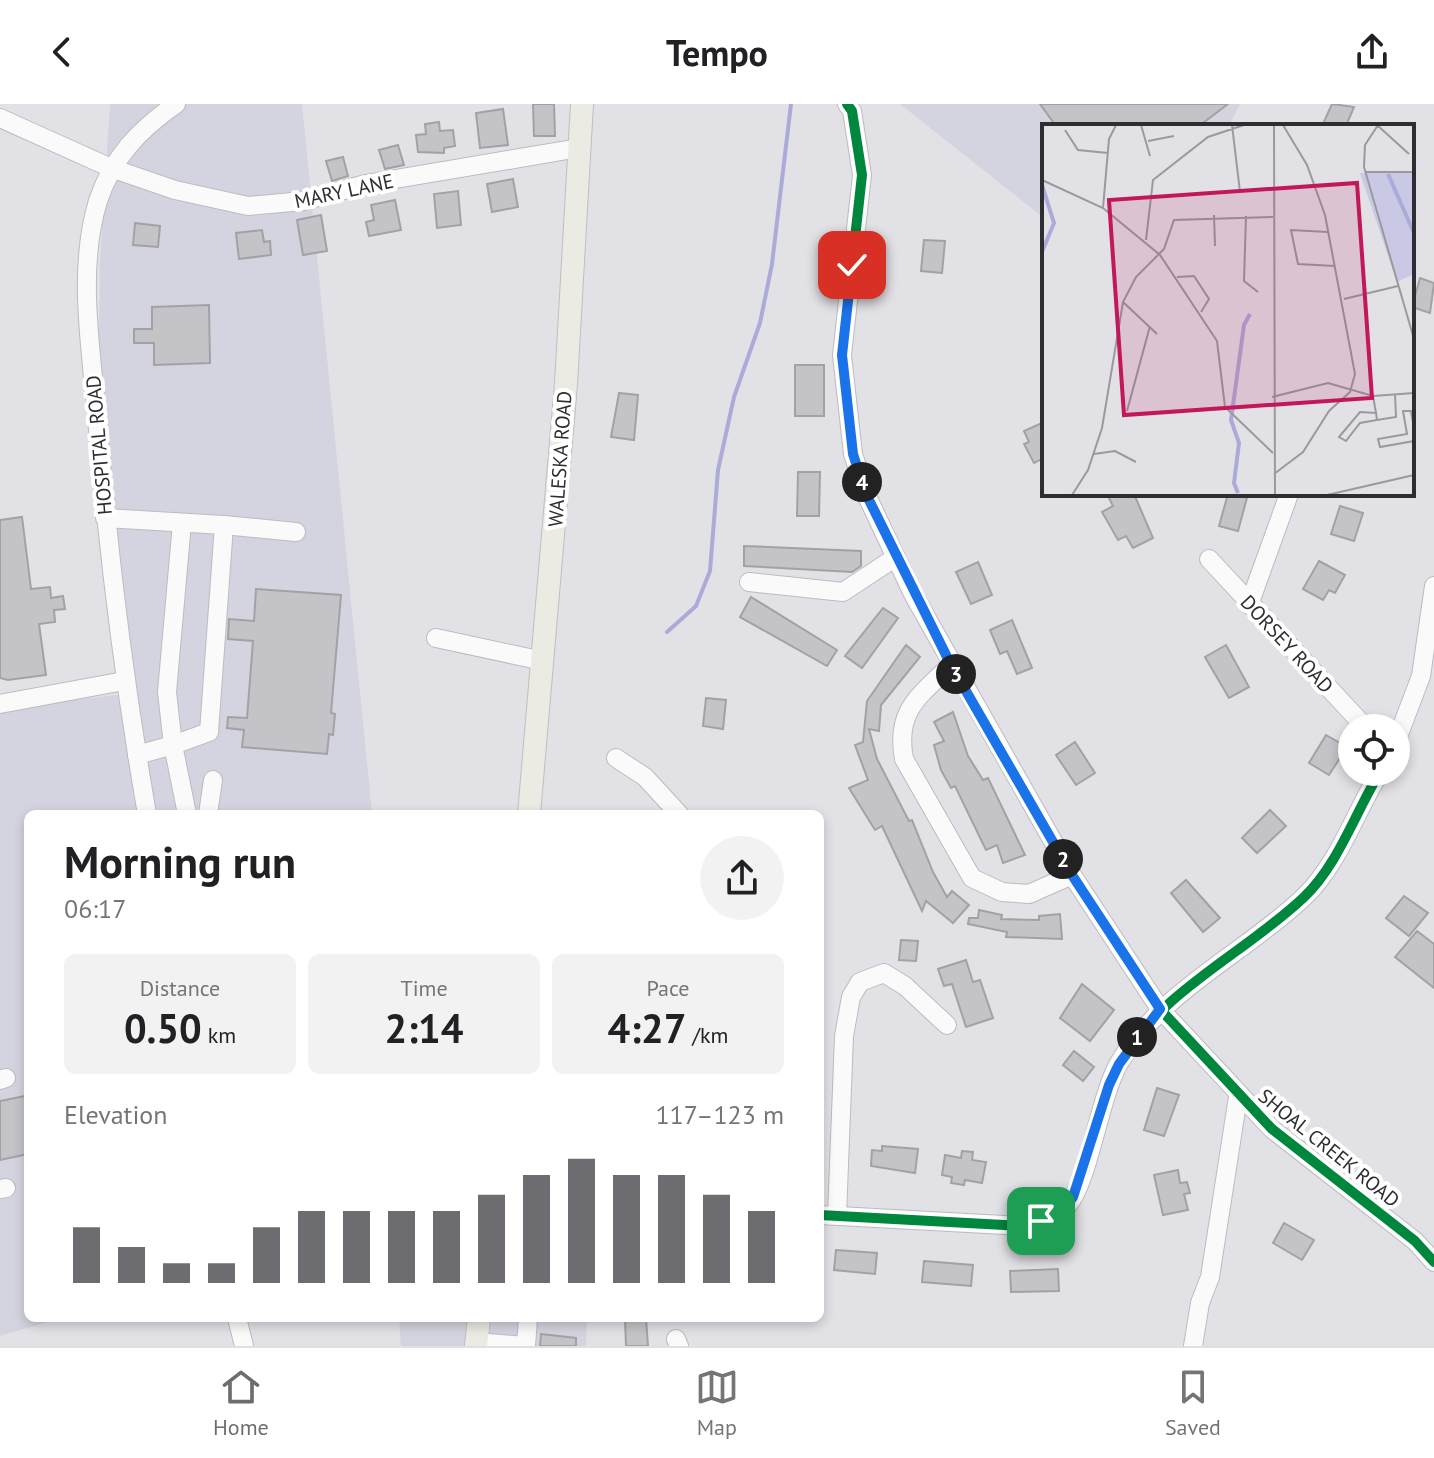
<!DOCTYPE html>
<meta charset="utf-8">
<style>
body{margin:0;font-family:"PT Sans",sans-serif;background:#f2f2f2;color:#202124;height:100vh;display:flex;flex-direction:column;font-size:30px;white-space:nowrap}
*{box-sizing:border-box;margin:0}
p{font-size:26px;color:#757577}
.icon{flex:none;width:44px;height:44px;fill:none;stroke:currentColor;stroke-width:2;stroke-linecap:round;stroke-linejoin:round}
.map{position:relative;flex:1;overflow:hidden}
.panel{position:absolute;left:24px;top:706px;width:800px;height:512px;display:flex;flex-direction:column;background:#fff;border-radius:12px;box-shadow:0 4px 12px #0003}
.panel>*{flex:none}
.buttons{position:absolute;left:1338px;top:610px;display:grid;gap:16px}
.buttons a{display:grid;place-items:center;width:72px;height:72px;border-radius:50%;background:#fff;box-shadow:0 4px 12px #0003;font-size:40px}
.pin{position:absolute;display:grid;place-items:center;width:68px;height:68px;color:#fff;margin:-34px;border-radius:16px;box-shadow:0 4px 12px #0006}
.km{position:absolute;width:40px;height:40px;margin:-20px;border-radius:50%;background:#222;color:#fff;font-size:22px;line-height:40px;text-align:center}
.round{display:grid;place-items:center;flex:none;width:84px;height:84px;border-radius:42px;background:#f2f2f2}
.summary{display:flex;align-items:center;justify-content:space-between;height:136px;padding:0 40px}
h1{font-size:44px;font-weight:600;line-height:60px}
.metrics{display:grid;grid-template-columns:repeat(3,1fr);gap:12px;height:136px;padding:8px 40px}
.metrics div{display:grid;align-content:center;border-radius:12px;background:#f2f2f2;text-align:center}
.metrics b{font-size:40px;font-weight:600}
.metrics small{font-size:22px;font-weight:400}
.metrics p{font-size:22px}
.chart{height:224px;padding:16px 40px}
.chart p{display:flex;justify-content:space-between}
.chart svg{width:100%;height:144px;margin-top:8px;stroke:#6d6d71;stroke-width:6}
header{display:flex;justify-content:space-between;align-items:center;height:104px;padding:0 40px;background:#fff;font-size:36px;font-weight:600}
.dock{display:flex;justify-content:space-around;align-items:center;height:112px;border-top:2px solid #e0e0e0;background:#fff;font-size:22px;color:#757577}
.dock a{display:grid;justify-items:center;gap:4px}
.dock .active{color:#6d6d71}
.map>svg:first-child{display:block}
</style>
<header><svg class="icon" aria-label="back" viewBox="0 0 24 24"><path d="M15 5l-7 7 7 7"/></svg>Tempo<svg class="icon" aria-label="share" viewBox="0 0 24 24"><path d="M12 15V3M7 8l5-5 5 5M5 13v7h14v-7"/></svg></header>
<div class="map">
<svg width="1434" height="1242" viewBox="0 0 1434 1242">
<rect width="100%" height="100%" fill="#e1e1e6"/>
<g fill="#d4d4e0">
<path d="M110,0H302L372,710H28V1214H61L0,1232V604L135,589L98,315L100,155Z"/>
<path d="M900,0H1240L1229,22H1044V114Z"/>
<path d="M399,1214H587L586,1242H401Z"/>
</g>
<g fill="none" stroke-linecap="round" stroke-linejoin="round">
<path stroke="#acaad8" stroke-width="4" d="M667,528L696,502L710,467L718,366L734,293L760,219L772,160L791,0"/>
</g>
<g fill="#c4c4c8" stroke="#a2a2a6" stroke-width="2">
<path d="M533,0H554L555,32H534Z"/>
<path d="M1040,0H1228L1199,22H1056Z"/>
<path d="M1332,0L1354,3L1346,22H1322Z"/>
<path d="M503,5L508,41L480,44L476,9Z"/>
<path d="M439,18L440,27L453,26L455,42L444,44V49L418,48L416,31L426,30L425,20Z"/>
<path d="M398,41L404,61L385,65L379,46Z"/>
<path d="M343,53L348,72L332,77L326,57Z"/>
<path d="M513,75L518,103L492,108L487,80Z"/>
<path d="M458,87L461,121L437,124L434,90Z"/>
<path d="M395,96L401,126L369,132L366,118L374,116L371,101Z"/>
<path d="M321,111L327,147L303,151L297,116Z"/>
<path d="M135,119L160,122L158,143L133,141Z"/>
<path d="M262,126L264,138L270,137L271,151L239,155L236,129Z"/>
<path d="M924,136L945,137L942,169L921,167Z"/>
<path d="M1420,174L1434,179L1430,209L1412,203Z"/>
<path d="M209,201L210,259L154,261V239H134V225H152V203Z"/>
<rect x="795" y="261" width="29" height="51"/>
<path d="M619,289L638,291L634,336L611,333Z"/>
<path d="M1044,318V354L1034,359L1024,340L1029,338L1024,327Z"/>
<path d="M798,368H820L819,412H797Z"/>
<path d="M1107,390H1134L1153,434L1133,444L1126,432L1118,436L1102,408L1113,402Z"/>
<path d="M1228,390H1248L1238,427L1219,422Z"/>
<path d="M1340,402L1363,409L1354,437L1331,430Z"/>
<path d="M22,413L31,485L50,483L51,494L63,492L65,505L54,506L55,518L39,520L46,571L8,576L0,574V416Z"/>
<path d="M744,442L861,447V462L852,468L744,462Z"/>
<path d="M1319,457L1345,471L1335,489L1329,486L1323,496L1303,485Z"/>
<path d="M978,458L992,491L971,500L956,468Z"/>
<path d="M256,485L341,491L331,609L335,610L333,631L329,630L327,650L242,643L244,626L227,624L228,613L247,614L253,537L228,535L229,515L254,517Z"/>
<path d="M751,493L837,546L827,562L740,513Z"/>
<path d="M883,504L898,514L862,564L845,552Z"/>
<path d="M1012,516L1032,564L1017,570L1007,547L1000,550L990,526Z"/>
<path d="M906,541L920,553L881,601L879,627L869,625L877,655L909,717L912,716L933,768L947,793L952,787L969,801L953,819L926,797L922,807L882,722L875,726L849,684L868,676L855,641L863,638L867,597Z"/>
<path d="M1226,541L1249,583L1229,594L1205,553Z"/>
<path d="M706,594L726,596L723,625L703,622Z"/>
<path d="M953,608L968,652L983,676L988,674L1025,751L1003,759L997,741L986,746L955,682L951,684L941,666L934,641L944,637L934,618Z"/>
<path d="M1326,631L1347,643L1329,671L1309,659Z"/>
<path d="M1075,638L1095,669L1076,681L1056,651Z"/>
<path d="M1270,706L1286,722L1257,749L1242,734Z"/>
<path d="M1186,776L1220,814L1203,828L1171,789Z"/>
<path d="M1404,792L1428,809L1409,832L1386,814Z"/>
<path d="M979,806L1002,811L1001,815L1039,816V812L1060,810L1062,835L1006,833L1007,828L968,820L969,814H978Z"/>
<path d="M1417,827L1434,840V884L1395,853Z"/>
<path d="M901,836L918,837L916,857L899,856Z"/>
<path d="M966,856L973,878L980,876L993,914L966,923L952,880L944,882L938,865Z"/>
<path d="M1082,880L1114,906L1090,937L1060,914Z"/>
<path d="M1074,947L1094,963L1083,977L1063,961Z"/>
<path d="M1157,984L1179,991L1164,1032L1144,1026Z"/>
<path d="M25,992L28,1050L0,1056V997Z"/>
<path d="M882,1042L918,1045L915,1069L871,1062L872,1046L882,1047Z"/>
<path d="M962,1047L973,1048L972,1056L986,1058L982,1079L965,1076L964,1081L951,1079L952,1073L942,1071L945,1051L961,1054Z"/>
<path d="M1178,1066L1180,1079L1187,1078L1190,1089L1184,1090L1188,1106L1163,1111L1154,1071Z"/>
<path d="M1284,1119L1314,1136L1302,1156L1273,1139Z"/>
<path d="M836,1146L877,1149L875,1170L834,1166Z"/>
<path d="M924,1157L973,1161L971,1182L922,1178Z"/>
<path d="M1058,1165L1059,1187L1011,1188L1010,1167Z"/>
<path d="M646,1214L648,1242H626L625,1215Z"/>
<path d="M541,1230L576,1234V1242H540Z"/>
</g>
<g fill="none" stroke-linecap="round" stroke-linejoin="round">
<defs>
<g id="minor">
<path d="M847,0L852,7L862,71L842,251L853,350L866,390L913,490L1072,771L1160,905L1272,1025L1415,1137L1434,1158"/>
<path d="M0,14L111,64L175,86L248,102L303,97L366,80L579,44"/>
<path d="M105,414L224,421L209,628L173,641L167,588L182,419"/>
<path d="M224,421L296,428"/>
<path d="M1209,455L1366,624"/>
<path d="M749,478L843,488L896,453"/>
<path d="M1249,501L1289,390"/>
<path d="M436,534L543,557"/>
<path d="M951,561C919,592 895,607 904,655L972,774L1002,788L1029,790L1072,771"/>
<path d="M0,600L124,577"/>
<path d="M1396,638L1421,572L1434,482"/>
<path d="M137,651L173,641L187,710"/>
<path d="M616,654L645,673L679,710"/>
<path d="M147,710C124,578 108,447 97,314C91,244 77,165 98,97C112,54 139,26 176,0"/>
<path d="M208,710L213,676"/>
<path d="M0,976L6,974"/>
<path d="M0,1085L6,1084"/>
<path d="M820,1111L1023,1122C1038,1118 1055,1114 1067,1102C1089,1078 1099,994 1119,959C1162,886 1244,850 1304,793C1338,761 1356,707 1380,668"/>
<path d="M837,1112L844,932L851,893L860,878L884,869L905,882L947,921"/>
<path d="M237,1214L244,1242"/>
<path d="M676,1235L679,1242"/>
<path d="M477,1238L526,1242"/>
<path d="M526,1242L528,1214"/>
<path d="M1193,1242L1200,1199L1210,1173L1238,993"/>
</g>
<g id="major">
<path d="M529,710L566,280L582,0"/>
<path d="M476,1242L479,1214"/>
</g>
</defs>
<use href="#minor" stroke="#bcbcc0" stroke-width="20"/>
<use href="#major" stroke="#bfbfc2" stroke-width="24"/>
<use href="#minor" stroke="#fafafb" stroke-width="18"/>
<use href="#major" stroke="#ebebe4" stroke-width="22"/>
<defs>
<g id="cycleway">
<path d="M847,0L852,7L862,71L842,251L853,350L866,390L913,490L1072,771L1160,905L1272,1025L1415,1137L1434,1158"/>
<path d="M820,1111L1023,1122C1038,1118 1055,1114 1067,1102C1089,1078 1099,994 1119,959C1162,886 1244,850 1304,793C1338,761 1356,707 1380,668"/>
</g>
</defs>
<use href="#cycleway" stroke="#fff" stroke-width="15"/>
<use href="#cycleway" stroke="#00873e" stroke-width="10"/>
</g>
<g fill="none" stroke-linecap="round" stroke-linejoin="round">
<defs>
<path id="route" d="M852,161L842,251L853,350L866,390L951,561L1072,771L1160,905L1119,960L1109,981L1073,1093L1066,1103L1041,1117"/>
</defs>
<use href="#route" stroke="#fff" stroke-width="16"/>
<use href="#route" stroke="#1a73e8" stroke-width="10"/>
</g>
<g text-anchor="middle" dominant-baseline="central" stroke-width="8" stroke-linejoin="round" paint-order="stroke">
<g font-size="20" fill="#2e2e32" stroke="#fff">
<text transform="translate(344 87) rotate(-12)">MARY LANE</text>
<text transform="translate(99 341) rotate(-95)">HOSPITAL ROAD</text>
<text transform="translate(560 355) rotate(-86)">WALESKA ROAD</text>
<text transform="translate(1287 540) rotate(47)">DORSEY ROAD</text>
<text transform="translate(1329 1044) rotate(39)">SHOAL CREEK ROAD</text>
</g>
</g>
<g transform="translate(1042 20)">
<rect width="372" height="372" fill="#e1e1e6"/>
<path d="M318,49H372V150L355,158Z" fill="#c9c9e5"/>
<path fill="none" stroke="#acaad8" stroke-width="4" d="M346,50L372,109M0,61L12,99L0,128M196,369L192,359L197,319L189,296L202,201L208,190"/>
<path fill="none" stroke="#99999e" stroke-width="2" d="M99,1L108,32M190,1L198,68M232,1L233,371M335,1L367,30M336,1L323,21L322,43L372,215M23,6L36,26L66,29M106,17L132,12M323,48H372M0,56L61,84L118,131L175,217L183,283L231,329M61,84L67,15L74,1M172,91L173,122M204,92L202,157L216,168M286,108L249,106L256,140L293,142M104,116L111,56L166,13L202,1M135,153L152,152L167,175L159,188M302,175L356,162M81,178L115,210M331,272L334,289L318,288L297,313L304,317L318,299L335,296L334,289M230,273L286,259L331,272L372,269M85,287L108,202M360,287H369L372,304M361,287L365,310L336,315L338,323L372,317M335,296L354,293L353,270M52,330L73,327L94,338M232,350L261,328L287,287L308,268L313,250L283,91L265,41L241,1M30,371L46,346L60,304L81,178L94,153L122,125L132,96L231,93M285,371L372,351"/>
<path fill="#c2185b" fill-opacity="0.15" stroke="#c2185b" stroke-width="4" d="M315,59L330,274L82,291L67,76Z"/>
<rect width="372" height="372" fill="none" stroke="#2e2e32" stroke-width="4"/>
</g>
</svg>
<div class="buttons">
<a><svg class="icon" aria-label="locate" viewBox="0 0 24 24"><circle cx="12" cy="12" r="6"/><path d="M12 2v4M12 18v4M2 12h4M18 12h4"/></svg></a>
</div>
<div class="pin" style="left:1041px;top:1117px;background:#1e9e55"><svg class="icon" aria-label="arrive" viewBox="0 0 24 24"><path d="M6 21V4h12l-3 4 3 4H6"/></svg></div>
<div class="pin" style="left:852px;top:161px;background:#d93025"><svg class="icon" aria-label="check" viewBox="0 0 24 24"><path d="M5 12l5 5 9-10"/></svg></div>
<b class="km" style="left:1137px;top:933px">1</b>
<b class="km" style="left:1063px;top:755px">2</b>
<b class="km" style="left:956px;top:570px">3</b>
<b class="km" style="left:862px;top:378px">4</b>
<section class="panel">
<div class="summary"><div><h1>Morning run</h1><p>06:17</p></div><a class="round"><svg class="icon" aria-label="share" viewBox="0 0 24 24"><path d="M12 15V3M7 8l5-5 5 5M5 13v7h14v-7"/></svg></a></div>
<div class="metrics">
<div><p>Distance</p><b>0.50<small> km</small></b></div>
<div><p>Time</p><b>2:14</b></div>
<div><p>Pace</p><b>4:27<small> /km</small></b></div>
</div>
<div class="chart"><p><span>Elevation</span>117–123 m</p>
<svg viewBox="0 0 160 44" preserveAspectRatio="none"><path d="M5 44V27M15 44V33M25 44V38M35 44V38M45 44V27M55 44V22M65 44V22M75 44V22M85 44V22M95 44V17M105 44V11M115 44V6M125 44V11M135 44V11M145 44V17M155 44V22"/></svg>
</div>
</section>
</div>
<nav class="dock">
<a class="active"><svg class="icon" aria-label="home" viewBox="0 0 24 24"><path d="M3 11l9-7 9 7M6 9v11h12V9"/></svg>Home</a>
<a><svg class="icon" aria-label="map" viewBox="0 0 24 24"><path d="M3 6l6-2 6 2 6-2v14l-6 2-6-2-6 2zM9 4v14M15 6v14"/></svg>Map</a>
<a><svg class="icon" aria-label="saved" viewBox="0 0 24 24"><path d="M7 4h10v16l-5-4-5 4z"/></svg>Saved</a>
</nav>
